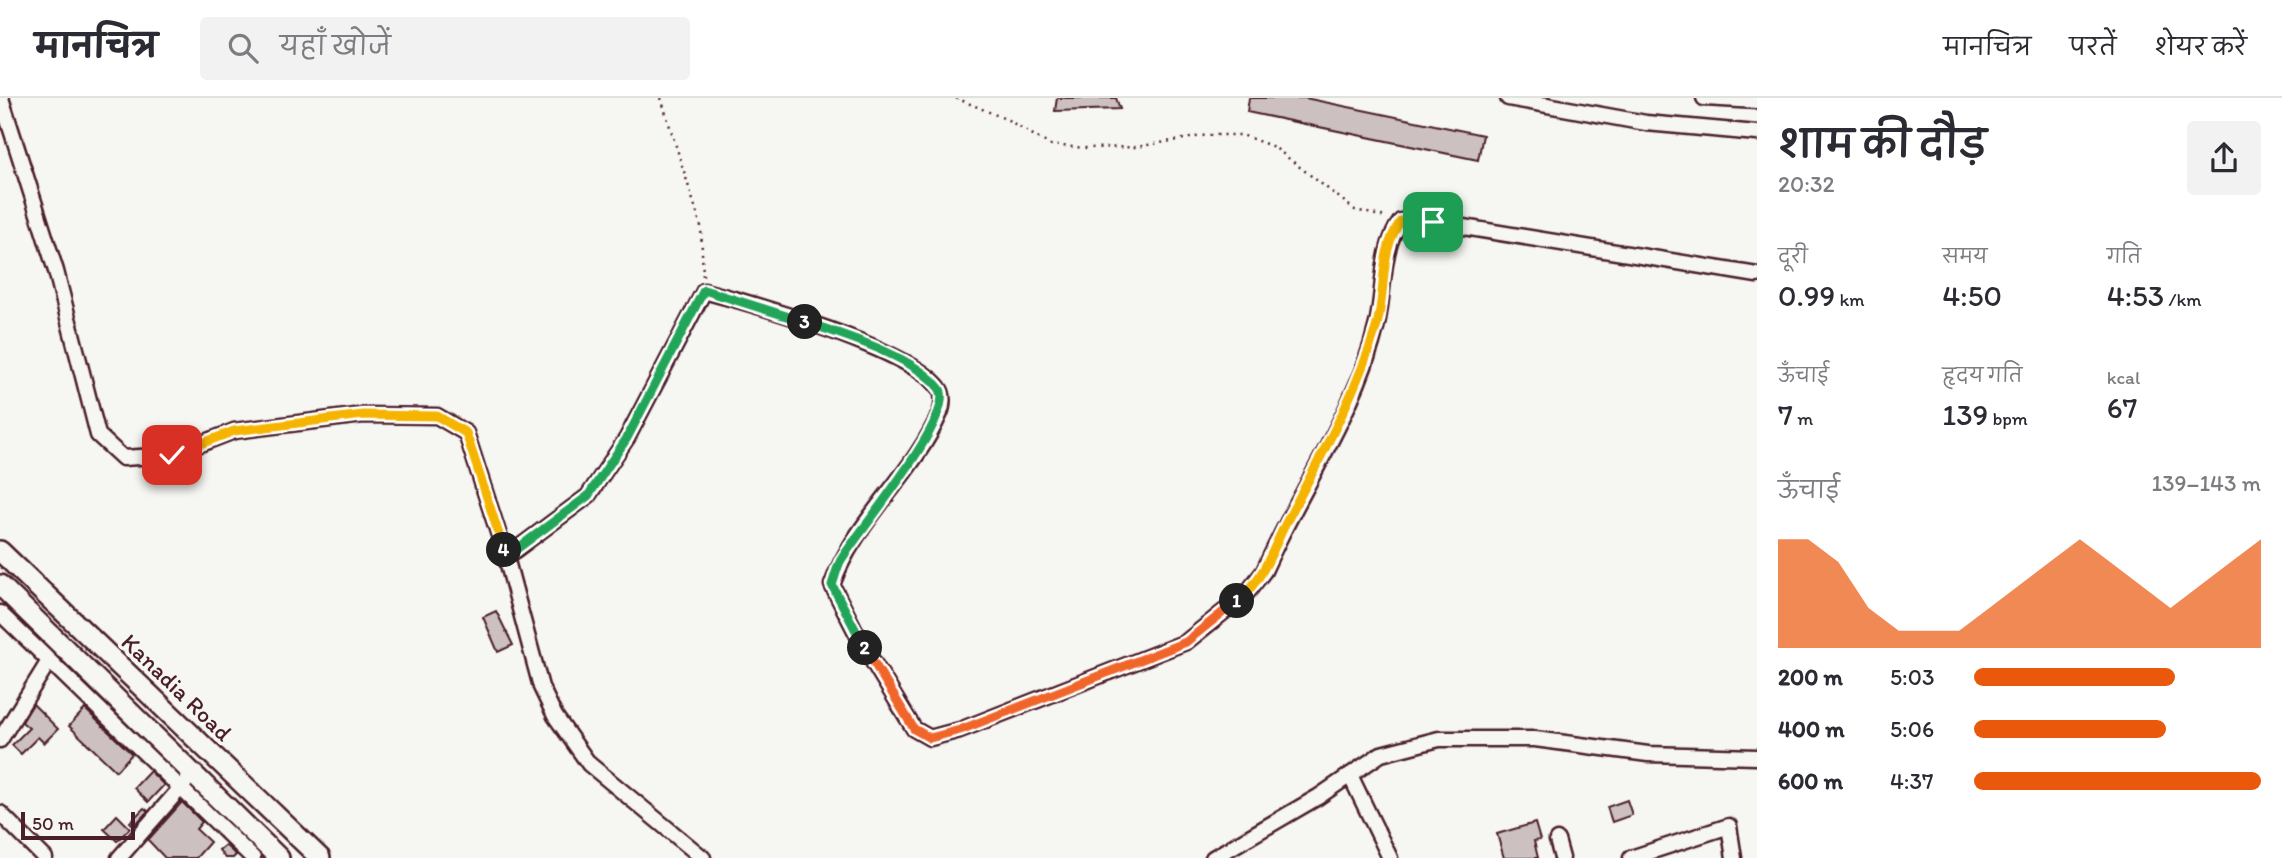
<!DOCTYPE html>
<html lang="hi">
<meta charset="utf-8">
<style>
body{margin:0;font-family:Itim,"Playpen Sans Deva",sans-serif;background:#f2f2f3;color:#2b2b33;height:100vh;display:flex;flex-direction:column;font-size:26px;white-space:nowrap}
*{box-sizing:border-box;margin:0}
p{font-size:23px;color:#7c7c81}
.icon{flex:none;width:38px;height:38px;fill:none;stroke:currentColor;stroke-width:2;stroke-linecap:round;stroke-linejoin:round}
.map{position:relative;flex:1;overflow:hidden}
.details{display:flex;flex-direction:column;background:#fff;width:525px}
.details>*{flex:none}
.scale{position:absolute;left:21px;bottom:18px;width:114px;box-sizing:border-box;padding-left:7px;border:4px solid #4a1f2b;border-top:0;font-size:19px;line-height:24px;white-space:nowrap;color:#4a1f2b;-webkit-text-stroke:5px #f6f6f2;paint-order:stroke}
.pin{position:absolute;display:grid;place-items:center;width:60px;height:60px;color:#fff;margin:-30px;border-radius:14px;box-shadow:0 4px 10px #0006}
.km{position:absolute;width:35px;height:35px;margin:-18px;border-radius:50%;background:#222;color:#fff;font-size:19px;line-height:35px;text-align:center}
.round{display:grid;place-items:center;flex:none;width:74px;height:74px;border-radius:7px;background:#f2f2f3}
.summary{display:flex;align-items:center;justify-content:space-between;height:119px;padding:0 21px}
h1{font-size:38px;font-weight:600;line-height:52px}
.metrics{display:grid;grid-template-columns:repeat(3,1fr);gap:10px;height:119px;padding:7px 21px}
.metrics div{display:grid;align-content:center}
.metrics b{font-size:30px;font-weight:600}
.metrics small{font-size:19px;font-weight:400}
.metrics p{font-size:19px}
.chart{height:196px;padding:14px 21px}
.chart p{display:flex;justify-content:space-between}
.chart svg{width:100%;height:126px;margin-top:7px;fill:#ea580c;opacity:.7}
ul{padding:0 21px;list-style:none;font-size:23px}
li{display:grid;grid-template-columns:112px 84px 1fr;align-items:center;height:52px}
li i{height:18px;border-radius:9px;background:#ea580c}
header{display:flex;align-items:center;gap:42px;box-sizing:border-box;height:98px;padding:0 35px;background:#fff;border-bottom:2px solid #e1e1e2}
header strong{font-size:33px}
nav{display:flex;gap:38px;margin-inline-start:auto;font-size:24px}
.search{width:490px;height:63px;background:#f2f2f3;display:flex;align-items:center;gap:18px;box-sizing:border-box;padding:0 24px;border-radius:7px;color:#7c7c81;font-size:26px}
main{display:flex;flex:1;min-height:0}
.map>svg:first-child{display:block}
</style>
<header>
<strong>मानचित्र</strong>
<div class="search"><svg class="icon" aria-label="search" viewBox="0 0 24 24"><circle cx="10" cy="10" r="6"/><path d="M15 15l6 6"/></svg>यहाँ खोजें</div>
<nav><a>मानचित्र</a><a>परतें</a><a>शेयर करें</a></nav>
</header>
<main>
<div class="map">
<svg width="1757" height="760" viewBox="0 0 1757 760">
<rect width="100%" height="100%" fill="#f6f6f2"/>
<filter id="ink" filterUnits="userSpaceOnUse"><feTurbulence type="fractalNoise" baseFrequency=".0143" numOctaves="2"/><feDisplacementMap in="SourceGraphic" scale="14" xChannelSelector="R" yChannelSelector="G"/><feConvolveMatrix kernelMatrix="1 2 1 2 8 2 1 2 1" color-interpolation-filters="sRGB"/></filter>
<g filter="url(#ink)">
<g fill="#ccc1c0" stroke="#4a1f2b" stroke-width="2">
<path d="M1057,0H1116L1120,11L1055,13Z"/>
<path d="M1249,0H1305L1483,37L1478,62L1247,14Z"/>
<path d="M496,513L513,547L498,554L483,519Z"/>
<path d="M33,606L58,631L44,645L38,639L21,656L12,647L29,630L22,624Z"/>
<path d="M85,611L132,656L116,673L69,628Z"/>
<path d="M150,673L164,687L148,704L134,690Z"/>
<path d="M1627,702L1632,717L1612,724L1607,709Z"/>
<path d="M182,704L202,724L196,731L210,744L196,760H165L148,742Z"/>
<path d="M144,710L148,713L134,728L130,724Z"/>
<path d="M117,717L130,730L117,743L104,731Z"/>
<path d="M1535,725L1540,742L1534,743L1538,760H1504L1497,736Z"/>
<path d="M225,747L236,757L233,760H225L219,752Z"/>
</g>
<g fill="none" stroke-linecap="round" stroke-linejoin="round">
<defs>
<g id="minor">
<path d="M1,0L56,173L98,337L123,360L172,357L234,333L363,317L437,318L466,335L506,459"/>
<path d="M1508,0L1646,25L1757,35"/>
<path d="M1704,0L1757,3"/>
<path d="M0,515L253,760"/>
<path d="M0,642L49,563"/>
<path d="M1350,677L1390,760"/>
<path d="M0,715L45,760"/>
<path d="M1557,742L1562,760"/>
<path d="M119,760L185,685"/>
<path d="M703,760L589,666L555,618L541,589L506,459L588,398L627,340L704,193C754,206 910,251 939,290C944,296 943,308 940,315C913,378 854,423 832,487L861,544L914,631L930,640L960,632L1186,544L1246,496L1264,473C1300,391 1356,314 1377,226C1385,192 1380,151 1401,123L1433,124L1757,177"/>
<path d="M1213,760L1318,699L1381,656L1439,641H1535L1648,656L1757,659"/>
<path d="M1631,760L1729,728L1734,760"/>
</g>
<g id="major">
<path d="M0,453L320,760"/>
<path d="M0,487L279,760"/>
</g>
</defs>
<use href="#minor" stroke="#4a1f2b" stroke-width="19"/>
<use href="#major" stroke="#4a1f2b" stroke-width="24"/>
<g stroke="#4a1f2b" stroke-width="2.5" stroke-dasharray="2 5" stroke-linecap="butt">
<path d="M661,0L701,128L703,179"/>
<path d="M956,0L1008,22L1050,47L1086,50L1136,49L1208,37H1242L1274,49L1355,112L1385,119"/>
</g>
<use href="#minor" stroke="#f6f6f2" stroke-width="14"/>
<use href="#major" stroke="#f6f6f2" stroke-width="19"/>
</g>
</g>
<g fill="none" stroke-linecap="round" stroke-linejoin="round" filter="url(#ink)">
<defs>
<path id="split-1" d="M1237,503C1264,482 1272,452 1287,423C1320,360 1355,299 1376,230C1387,195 1378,153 1401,123L1433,124"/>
<path id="split-2" d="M865,550L914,631L930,640L960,632L1186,544L1237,503"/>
<path id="split-3" d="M805,224C843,237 914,258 939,290C959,315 857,435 841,462C837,469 835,479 832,487L865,550"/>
<path id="split-4" d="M504,452L506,459L588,398L627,340L704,192L805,224"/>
<path id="split-5" d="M172,357L234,333L363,317L437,318L466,335L504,452"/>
</defs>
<use href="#split-1" stroke="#fff" stroke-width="14"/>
<use href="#split-2" stroke="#fff" stroke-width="14"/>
<use href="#split-3" stroke="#fff" stroke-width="14"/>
<use href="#split-4" stroke="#fff" stroke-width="14"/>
<use href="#split-5" stroke="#fff" stroke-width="14"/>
<use href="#split-1" stroke="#f5b400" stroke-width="9"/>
<use href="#split-2" stroke="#f0652b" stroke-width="9"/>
<use href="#split-3" stroke="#22a559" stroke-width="9"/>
<use href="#split-4" stroke="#22a559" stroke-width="9"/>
<use href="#split-5" stroke="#f5b400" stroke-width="9"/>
</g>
<g text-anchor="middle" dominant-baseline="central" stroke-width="7" stroke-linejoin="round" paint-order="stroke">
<g font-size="24" fill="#4a1f2b" stroke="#f6f6f2">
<text transform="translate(177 589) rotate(44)">Kanadia Road</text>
</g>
</g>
</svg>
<div class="scale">50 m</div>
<div class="pin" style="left:1433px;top:124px;background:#1e9e55"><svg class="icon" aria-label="arrive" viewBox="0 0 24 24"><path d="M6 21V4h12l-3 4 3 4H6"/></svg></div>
<div class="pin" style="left:172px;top:357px;background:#d93025"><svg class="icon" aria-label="check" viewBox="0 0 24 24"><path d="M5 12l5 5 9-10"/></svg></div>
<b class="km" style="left:1237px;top:503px">1</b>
<b class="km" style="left:865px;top:550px">2</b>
<b class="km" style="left:805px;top:224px">3</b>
<b class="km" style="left:504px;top:452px">4</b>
</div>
<section class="details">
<div class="summary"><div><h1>शाम की दौड़</h1><p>20:32</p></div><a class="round"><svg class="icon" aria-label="share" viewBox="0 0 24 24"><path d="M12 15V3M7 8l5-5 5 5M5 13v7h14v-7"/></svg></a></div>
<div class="metrics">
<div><p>दूरी</p><b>0.99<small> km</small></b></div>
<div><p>समय</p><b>4:50</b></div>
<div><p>गति</p><b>4:53<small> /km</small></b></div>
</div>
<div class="metrics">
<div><p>ऊँचाई</p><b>7<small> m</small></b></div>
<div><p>हृदय गति</p><b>139<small> bpm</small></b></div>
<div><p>kcal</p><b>67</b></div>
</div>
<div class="chart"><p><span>ऊँचाई</span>139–143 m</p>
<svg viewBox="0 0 160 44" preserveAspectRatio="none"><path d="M0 44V6L10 6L20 14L30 30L40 38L50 38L60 38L70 30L80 22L90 14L100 6L110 14L120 22L130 30L140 22L150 14L160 6V44z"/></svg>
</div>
<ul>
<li><b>200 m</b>5:03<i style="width:70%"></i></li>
<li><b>400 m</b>5:06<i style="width:67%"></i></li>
<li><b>600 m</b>4:37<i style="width:100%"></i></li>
</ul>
</section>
</main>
